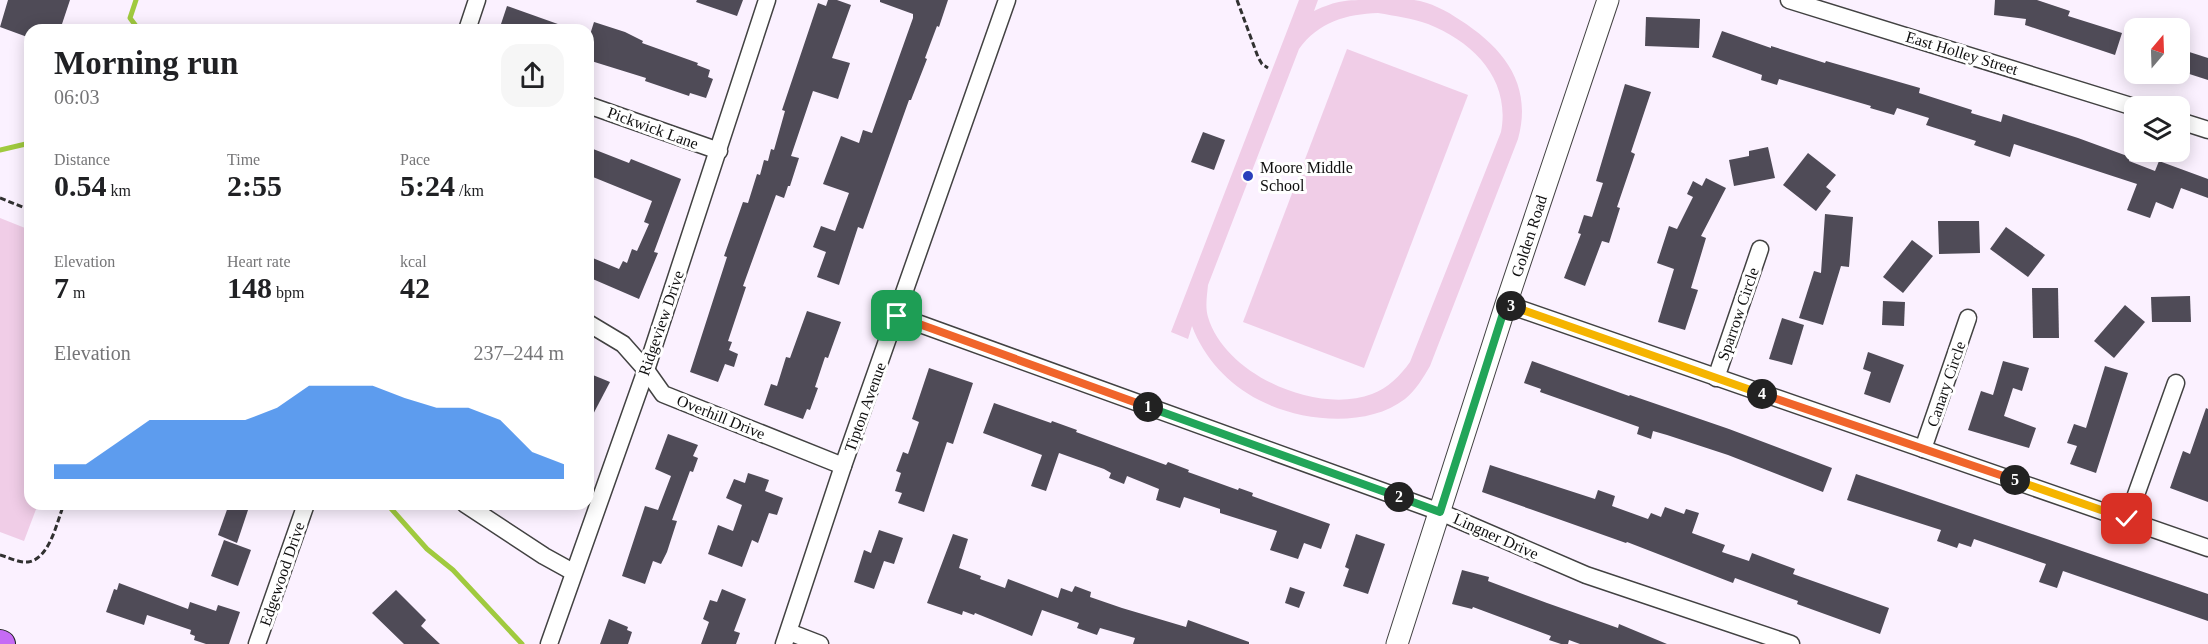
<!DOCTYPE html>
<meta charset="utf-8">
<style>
body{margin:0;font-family:"Times New Roman",serif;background:#f6f6f6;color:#202124;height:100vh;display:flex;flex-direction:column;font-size:22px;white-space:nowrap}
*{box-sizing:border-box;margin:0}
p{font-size:20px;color:#757577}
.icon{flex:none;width:33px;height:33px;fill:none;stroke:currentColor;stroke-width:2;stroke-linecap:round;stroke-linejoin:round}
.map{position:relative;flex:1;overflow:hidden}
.details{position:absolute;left:24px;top:24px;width:570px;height:486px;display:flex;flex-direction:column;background:#fff;border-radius:18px;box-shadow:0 3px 15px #0003}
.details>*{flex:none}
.needle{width:39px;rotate:19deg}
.controls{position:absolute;left:2124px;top:18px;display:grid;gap:12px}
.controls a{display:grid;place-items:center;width:66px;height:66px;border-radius:12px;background:#fff;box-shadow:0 3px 15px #0003;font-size:30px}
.pin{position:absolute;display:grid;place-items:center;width:51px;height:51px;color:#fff;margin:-26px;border-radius:12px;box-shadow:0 3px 9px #0006}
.km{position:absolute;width:30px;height:30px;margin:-15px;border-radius:50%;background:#222;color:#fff;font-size:16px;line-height:30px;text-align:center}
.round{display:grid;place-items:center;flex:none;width:63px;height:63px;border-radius:18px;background:#f6f6f6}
.overview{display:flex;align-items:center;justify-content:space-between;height:102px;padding:0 30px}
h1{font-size:33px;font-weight:600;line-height:45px}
.metrics{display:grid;grid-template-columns:repeat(3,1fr);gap:9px;height:102px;padding:6px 30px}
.metrics div{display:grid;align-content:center}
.metrics b{font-size:30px;font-weight:600}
.metrics small{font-size:16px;font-weight:400}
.metrics p{font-size:16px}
.chart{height:168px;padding:12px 30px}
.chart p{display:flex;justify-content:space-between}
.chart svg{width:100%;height:108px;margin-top:6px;fill:#1a73e8;opacity:.7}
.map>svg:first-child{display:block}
</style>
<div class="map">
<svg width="2208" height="644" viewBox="0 0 2208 644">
<rect width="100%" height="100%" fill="#fbf1ff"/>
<g fill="#f0cde7" fill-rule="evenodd">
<path d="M1299,0H1318L1314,11C1338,0 1345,0 1372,0C1386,0 1400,0 1414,0C1430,2 1447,11 1460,20C1504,48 1533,85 1518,139L1430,366C1423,378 1416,390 1405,399C1366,429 1299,421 1259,400C1228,384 1204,358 1192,326L1188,339L1171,332ZM1378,13C1395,16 1412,18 1428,24C1474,42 1511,80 1501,132L1410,362C1400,376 1388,388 1372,394C1317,415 1225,375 1208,317C1205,307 1207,296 1208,285L1299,49C1318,22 1347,14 1378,13Z"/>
<path d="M1347,49L1468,95L1364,368L1243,322Z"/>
<path d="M0,218L30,230V504H38L24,541L0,532Z"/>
</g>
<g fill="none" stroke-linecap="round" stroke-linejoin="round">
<g stroke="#a0ca3f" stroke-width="5">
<path d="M136,0L130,18L139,30"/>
<path d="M0,150L30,143"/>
<path d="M387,504L427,549L453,570L522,644"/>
</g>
</g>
<g fill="#4f4b57">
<path d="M8,0H70L60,30H30V38L0,27Z"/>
<path d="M697,0H743L737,16L696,2Z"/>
<path d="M828,0H837L851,5L832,58L850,63L838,99L813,91L791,156L799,158L790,186H788L784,198L776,195L743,286L746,287L728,341L732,342L729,350L738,354L734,367L725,364L718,382L690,372L727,257L724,256L743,202L748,203L757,174L760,175L764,160L768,161L771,149L774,150L785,111L782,110L818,3L826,6Z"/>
<path d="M880,0H948L939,27L937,26L925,58L927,59L911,100H909L863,229L858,227L839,285L817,277L826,252L813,247L821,226L835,231L849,193L823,184L841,136L859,143L863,130L872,133L913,18V14L880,2Z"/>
<path d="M1995,0H2037L2070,11L2068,16L2122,33L2115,55L2025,25L2026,19L1994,15Z"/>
<path d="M507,6L569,28V30H499Z"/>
<path d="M1646,17L1700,19L1699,48L1645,46Z"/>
<path d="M594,22L625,32L643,41L642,43L698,63L697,65L710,70L708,77L713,79L706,98L690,93L689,96L645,81L646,78L588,60V41Z"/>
<path d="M1722,31L1771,48V46L1825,63L1826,61L1920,88L1919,93L1972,110L1971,113L2001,122L2003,114L2078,138L2130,157L2129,161L2155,171L2159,161L2208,179V198L2181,188L2173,209L2156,202L2150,218L2127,210L2137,184L2014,144L2010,157L1974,145L1976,141L1926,125L1929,118L1897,108L1894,115L1870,108L1871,106L1779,79L1777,85L1761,80L1762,75L1712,57Z"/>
<path d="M2180,49L2208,58V80L2180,71Z"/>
<path d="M1625,84L1651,92L1631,152L1635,154L1617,207L1620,208L1609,243L1602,241L1585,286L1564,278L1581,234L1578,233L1584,215L1592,217L1603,183L1596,181Z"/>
<path d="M1203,132L1225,140L1214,170L1191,162Z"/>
<path d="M588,147L629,163L631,159L681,179L654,252L658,253L639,299L588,277V256L619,269L623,261L627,263L632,249L637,251L649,224L644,222L652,201L588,175Z"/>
<path d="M1768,147L1775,178L1734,186L1729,160L1749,156V151Z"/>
<path d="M1808,153L1836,175L1826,187L1831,191L1816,211L1783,185Z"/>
<path d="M1706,178L1726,188L1701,236L1706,238L1691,288L1698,290L1685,330L1658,322L1674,269L1657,263L1669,226L1677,229L1693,197L1687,194L1693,181L1702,186Z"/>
<path d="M1825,214L1853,217L1849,267L1841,266L1823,325L1799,318L1814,271L1821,273Z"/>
<path d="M1938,221H1979L1980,253L1939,254Z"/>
<path d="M2006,227L2045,255L2028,277L1990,249Z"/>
<path d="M1912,240L1933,256L1903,293L1883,277Z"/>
<path d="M2032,288H2058L2059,338H2033Z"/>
<path d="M2190,296L2191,322H2152L2151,297Z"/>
<path d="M1883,301L1905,302L1904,326L1882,325Z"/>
<path d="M2125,305L2145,322L2114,358L2094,341Z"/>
<path d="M807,311L841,322L828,358L825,357L815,387L818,388L810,410L807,409L803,419L764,405L771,384L777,386L786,357L790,358Z"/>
<path d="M1782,318L1804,325L1792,365L1769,359Z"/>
<path d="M1868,352L1904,365L1890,403L1864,394L1871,372L1863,369Z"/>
<path d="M1532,361L1629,396L1630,395L1729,429L1832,468L1823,492L1728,455L1667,435L1653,431L1651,439L1637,434L1639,427L1540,392L1541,389L1524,383Z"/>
<path d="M2003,361L2029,368L2022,391L2013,388L2004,416L2036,428L2029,448L1968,430L1981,391L1993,395Z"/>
<path d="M2105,366L2128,373L2096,473L2070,464L2077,446L2067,443L2074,424L2086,428Z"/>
<path d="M929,368L973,383L953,444L947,442L924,512L898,503L902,493L895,491L901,473L896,471L903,452L908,454L919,422L912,419Z"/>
<path d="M588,373L610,382L588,424Z"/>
<path d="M994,403L1051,423L1052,421L1077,430L1076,432L1166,465L1168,462L1189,470L1188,472L1238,490L1239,488L1253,493L1252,496L1330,524L1321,549L1304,543L1298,559L1270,550L1277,531L1220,513V509L1184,497L1180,508L1156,500L1159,489L1127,476L1124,484L1109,478L1111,473L1104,469L1059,453L1046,491L1031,486L1042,455L983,433Z"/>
<path d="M2206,408L2208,409V502L2170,488L2183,451L2190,454Z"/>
<path d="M668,434L698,445L693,456L698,458L693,472L690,471L672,520L677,521L667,552L661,564L653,561L645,584L622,576L645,506L658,510L671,476L655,469Z"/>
<path d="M1490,465L1595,499L1598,490L1615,496L1612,506L1648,519L1651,513L1661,517L1665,507L1684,514L1686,509L1699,513L1692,533L1725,545L1722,552L1749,561L1752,553L1795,569L1793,574L1889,608L1880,634L1797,604L1798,601L1735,578L1733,583L1627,542L1626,543L1482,492Z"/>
<path d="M748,473L769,480L765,491L783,498L777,515L769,513L758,543L752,540L742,567L708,554L718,525L733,531L742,505L726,498L734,479L745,483Z"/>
<path d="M1856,474L2208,594V621L2063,571L2057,588L2039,582L2046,564L1974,539L1971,547L1959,543L1957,548L1937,541L1941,530L1847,500Z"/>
<path d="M229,504H250L237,543L218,535Z"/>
<path d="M879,530L903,538L894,564L884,561L874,589L854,582L864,550L871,553Z"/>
<path d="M953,534L968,539L959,568L981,576L980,579L1005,588L1008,579L1058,598L1061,588L1072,592L1075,586L1091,592L1090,597L1122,608L1186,627L1188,620L1249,642V644H1133L1135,638L1100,628L1097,635L1077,628L1079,623L1042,610L1032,636L975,613L974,615L963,611L962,615L927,603Z"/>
<path d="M1356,534L1385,544L1368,594L1343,586L1349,569L1345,567Z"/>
<path d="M224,540L251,550L238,586L211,576Z"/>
<path d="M1462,570L1489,577L1488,581L1547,603L1618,628L1619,624L1667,644H1580L1569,640L1568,644H1561L1549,640L1551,636L1473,607L1472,609L1452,604Z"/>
<path d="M119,583L188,609L190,602L216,611L218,605L240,612L229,644H206L194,640L195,636L190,634L191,630L147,615L144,625L106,612L114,589L117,590Z"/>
<path d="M1290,587L1305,592L1299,608L1285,603Z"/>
<path d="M722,589L746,599L734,631L740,633L736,644H701L709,622L703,619L710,600L717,602Z"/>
<path d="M396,590L426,620L421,626L440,644H404L372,613Z"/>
<path d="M609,619L628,627L627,630L632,632L628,644H600Z"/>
</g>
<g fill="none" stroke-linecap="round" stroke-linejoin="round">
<defs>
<g id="minor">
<path d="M1789,0L2134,107"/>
<path d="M467,30L477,0"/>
<path d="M588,105L719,151"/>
<path d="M2180,121L2208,130"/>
<path d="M1506,304L2208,548"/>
<path d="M898,316L1440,512L1586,575L1791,644"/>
<path d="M588,323L623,344L646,370L663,394L843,466"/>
<path d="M1716,378L1760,249"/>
<path d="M1923,449L1968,318"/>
<path d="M465,504L544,556L573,572"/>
<path d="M2127,520L2176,383"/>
<path d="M789,632L820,644"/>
<path d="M257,644L306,504"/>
<path d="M549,644L646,370L767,0"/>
<path d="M784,644L843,466L1007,0"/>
</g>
<path id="tertiary" d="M1397,644L1506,304L1608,0"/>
<path id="primary" d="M0,643L2,644"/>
</defs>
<use href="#minor" stroke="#424242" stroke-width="19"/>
<use href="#tertiary" stroke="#424242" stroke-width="23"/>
<use href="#primary" stroke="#202020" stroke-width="28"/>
<g stroke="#313131" stroke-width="3" stroke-dasharray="6 3" stroke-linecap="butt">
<path d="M1237,0L1258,57L1262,64L1268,68"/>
<path d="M0,198L30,210"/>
<path d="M0,555C8,557 19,563 28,562C50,559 57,521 64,504"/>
</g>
<use href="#minor" stroke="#fff" stroke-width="16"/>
<use href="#tertiary" stroke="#fff" stroke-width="21"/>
<use href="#primary" stroke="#c66bf5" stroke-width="26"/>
</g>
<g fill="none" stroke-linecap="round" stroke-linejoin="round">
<defs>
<path id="split-1" d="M897,316L1148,407"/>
<path id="split-2" d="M1148,407L1399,497"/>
<path id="split-3" d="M1399,497L1440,512L1506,304L1511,306"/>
<path id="split-4" d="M1511,306L1762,394"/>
<path id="split-5" d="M1762,394L2015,480"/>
<path id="split-6" d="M2015,480L2127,519"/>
</defs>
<use href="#split-1" stroke="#fff" stroke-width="12"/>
<use href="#split-2" stroke="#fff" stroke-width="12"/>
<use href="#split-3" stroke="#fff" stroke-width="12"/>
<use href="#split-4" stroke="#fff" stroke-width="12"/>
<use href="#split-5" stroke="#fff" stroke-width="12"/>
<use href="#split-6" stroke="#fff" stroke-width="12"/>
<use href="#split-1" stroke="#f0652b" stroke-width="8"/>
<use href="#split-2" stroke="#22a559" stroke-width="8"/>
<use href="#split-3" stroke="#22a559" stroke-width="8"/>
<use href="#split-4" stroke="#f5b400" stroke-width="8"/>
<use href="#split-5" stroke="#f0652b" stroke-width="8"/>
<use href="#split-6" stroke="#f5b400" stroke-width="8"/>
</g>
<circle fill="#2a3fbc" stroke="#fff" stroke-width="2" cx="1248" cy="176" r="6"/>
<g text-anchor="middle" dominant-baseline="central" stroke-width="6" stroke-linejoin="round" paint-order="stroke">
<g font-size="16" fill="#0f0f0f" stroke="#fff">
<text transform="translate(1962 53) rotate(17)">East Holley Street</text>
<text transform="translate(653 128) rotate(20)">Pickwick Lane</text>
<text transform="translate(1529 236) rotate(-72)">Golden Road</text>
<text transform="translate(1738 314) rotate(-71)">Sparrow Circle</text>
<text transform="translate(661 323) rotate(-71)">Ridgeview Drive</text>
<text transform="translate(1946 384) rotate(-71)">Canary Circle</text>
<text transform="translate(865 407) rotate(-70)">Tipton Avenue</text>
<text transform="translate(721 417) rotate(22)">Overhill Drive</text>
<text transform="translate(1496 536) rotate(24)">Lingner Drive</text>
<text transform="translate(282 574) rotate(-71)">Edgewood Drive</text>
</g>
<g font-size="16" fill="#0f0f0f" stroke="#fff" text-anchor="start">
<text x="1260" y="167">Moore Middle<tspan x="1260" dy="18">School</tspan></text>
</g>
</g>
</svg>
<div class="controls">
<a><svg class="needle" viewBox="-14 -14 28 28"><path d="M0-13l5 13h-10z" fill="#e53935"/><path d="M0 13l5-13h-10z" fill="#757577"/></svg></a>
<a><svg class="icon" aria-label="layers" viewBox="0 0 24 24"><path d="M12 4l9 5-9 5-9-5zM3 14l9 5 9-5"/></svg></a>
</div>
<div class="pin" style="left:897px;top:316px;background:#1e9e55"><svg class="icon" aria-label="arrive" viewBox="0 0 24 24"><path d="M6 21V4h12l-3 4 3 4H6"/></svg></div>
<div class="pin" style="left:2127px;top:519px;background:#d93025"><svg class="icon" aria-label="check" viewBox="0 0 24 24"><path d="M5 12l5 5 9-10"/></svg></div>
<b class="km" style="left:1148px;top:407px">1</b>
<b class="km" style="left:1399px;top:497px">2</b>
<b class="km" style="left:1511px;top:306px">3</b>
<b class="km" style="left:1762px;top:394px">4</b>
<b class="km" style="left:2015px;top:480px">5</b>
<section class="details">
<div class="overview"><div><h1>Morning run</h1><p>06:03</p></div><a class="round"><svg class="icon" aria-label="share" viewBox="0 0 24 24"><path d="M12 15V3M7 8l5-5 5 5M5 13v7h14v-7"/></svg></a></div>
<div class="metrics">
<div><p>Distance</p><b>0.54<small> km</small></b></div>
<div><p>Time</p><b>2:55</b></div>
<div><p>Pace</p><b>5:24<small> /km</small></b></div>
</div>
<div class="metrics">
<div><p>Elevation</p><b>7<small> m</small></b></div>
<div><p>Heart rate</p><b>148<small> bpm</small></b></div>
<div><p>kcal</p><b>42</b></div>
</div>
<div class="chart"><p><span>Elevation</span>237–244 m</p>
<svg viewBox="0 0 160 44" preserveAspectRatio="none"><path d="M0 44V38L10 38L20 29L30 20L40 20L50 20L60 20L70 15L80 6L90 6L100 6L110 11L120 15L130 15L140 20L150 33L160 38V44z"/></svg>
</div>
</section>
</div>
